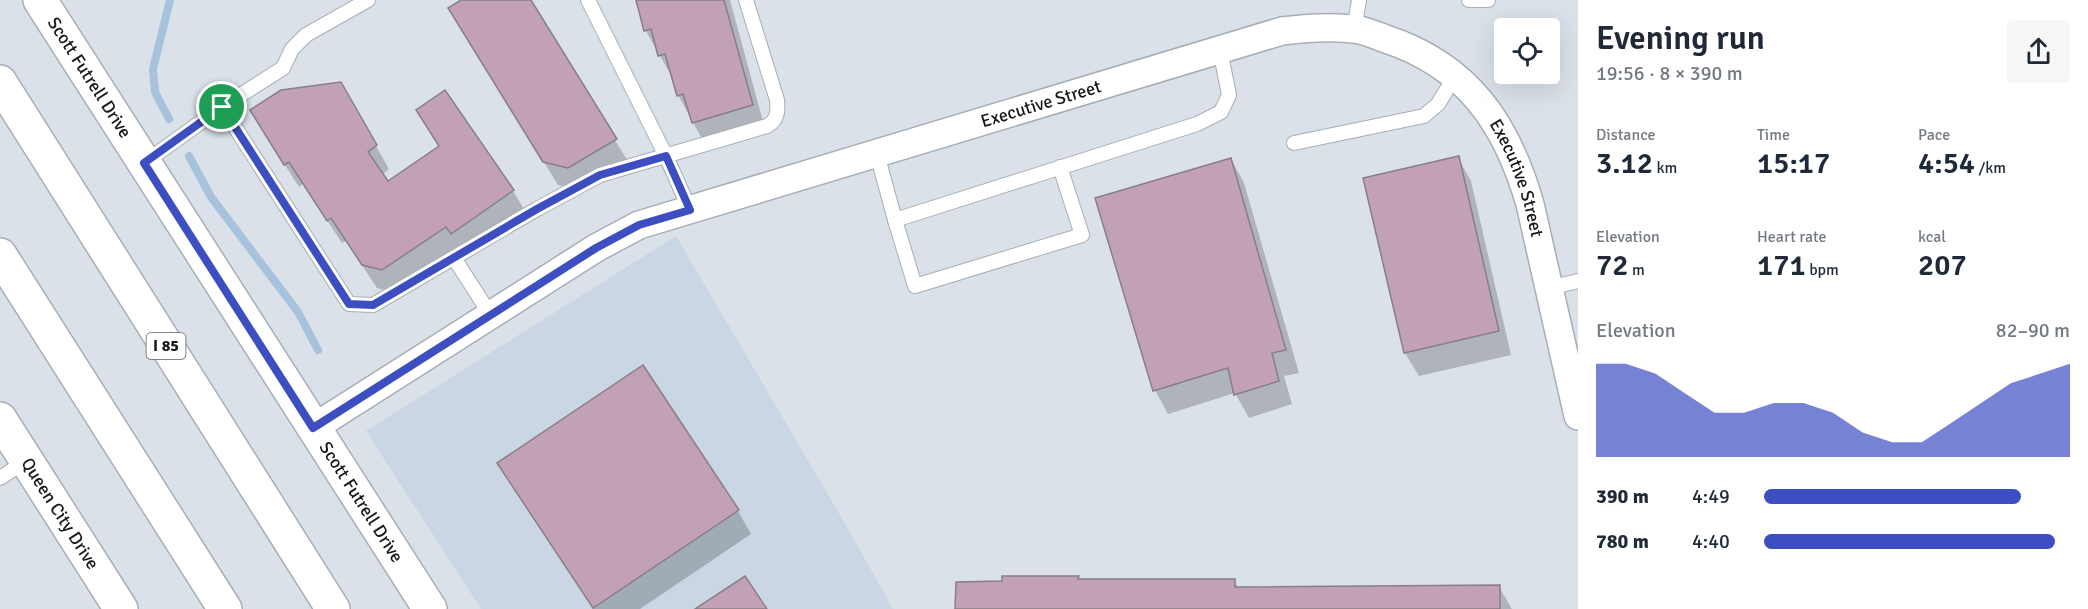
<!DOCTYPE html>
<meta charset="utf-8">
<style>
body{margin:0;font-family:Signika,sans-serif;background:#f6f6f7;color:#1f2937;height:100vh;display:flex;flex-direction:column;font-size:22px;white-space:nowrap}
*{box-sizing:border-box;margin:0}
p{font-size:20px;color:#747a83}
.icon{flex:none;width:33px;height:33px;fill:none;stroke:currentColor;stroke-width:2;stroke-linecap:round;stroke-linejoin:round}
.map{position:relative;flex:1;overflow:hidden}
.sheet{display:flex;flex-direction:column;background:#fff;width:510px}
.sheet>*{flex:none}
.fabs{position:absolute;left:1494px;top:18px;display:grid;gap:12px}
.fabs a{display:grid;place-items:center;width:66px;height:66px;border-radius:6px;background:#fff;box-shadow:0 6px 24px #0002;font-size:30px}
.pin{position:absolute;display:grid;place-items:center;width:51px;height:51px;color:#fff;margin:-26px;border:3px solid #fff;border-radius:50%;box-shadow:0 2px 6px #0007}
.round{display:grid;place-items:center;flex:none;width:63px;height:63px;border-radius:6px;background:#f6f6f7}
.overview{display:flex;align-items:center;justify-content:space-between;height:102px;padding:0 18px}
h1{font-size:33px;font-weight:600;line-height:45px}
.metrics{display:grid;grid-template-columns:repeat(3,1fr);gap:9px;height:102px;padding:6px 18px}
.metrics div{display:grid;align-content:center}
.metrics b{font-size:30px;font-weight:600}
.metrics small{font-size:16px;font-weight:400}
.metrics p{font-size:16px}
.chart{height:168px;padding:12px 18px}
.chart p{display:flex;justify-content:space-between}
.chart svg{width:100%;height:108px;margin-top:6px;fill:#3d4ec1;opacity:.7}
ul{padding:0 18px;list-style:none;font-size:20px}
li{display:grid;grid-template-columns:96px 72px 1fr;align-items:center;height:45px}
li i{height:15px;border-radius:8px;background:#3d4ec1}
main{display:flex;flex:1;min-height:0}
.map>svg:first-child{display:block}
</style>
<main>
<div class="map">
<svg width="1578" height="609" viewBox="0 0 1578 609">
<rect width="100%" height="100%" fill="#dae1e8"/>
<path fill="#cad6e4" d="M676,236L847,527L893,609H481L366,431Z"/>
<g fill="#0003">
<path d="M464,0H529L629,163L582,191L558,185L464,32Z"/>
<path d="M635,0H730L765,129L706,146L678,95L673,79L646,31Z"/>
<path d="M340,83L389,169L382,175L388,183L440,147L418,111L445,92L513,191L527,214L396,293L377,288L346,241L342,243L303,184L299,187L265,134Z"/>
<path d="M1458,158L1471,181L1511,355L1419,376L1405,353Z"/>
<path d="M1231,159L1244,183L1299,373L1284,376L1292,404L1249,418L1235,393L1168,414L1155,390Z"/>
<path d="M499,463L738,511L751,534L640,609H593Z"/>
<path d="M1078,577L1080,581L1234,580L1238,588L1499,587L1512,609H956Z"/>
</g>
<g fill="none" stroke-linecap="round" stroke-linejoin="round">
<g stroke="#a7c2dc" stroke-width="8">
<path d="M169,119L155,92L153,69L170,0"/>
<path d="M189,156L211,197L298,312L318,350"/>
</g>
</g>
<g fill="#c2a1b6" stroke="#887f84" stroke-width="1.5">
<path d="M461,0H531L617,139L568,168L543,162L448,8Z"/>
<path d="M636,0H724L753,105L692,123L683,94L677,96L665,54L658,56L651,29L644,31Z"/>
<path d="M341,82L377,145L368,152L388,181L439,146L416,110L445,90L514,190L451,234L446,227L382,270L362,265L331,218L327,221L289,162L284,165L250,110L281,90Z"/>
<path d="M1459,156L1499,331L1404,353L1363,178Z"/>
<path d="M1231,158L1286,350L1272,353L1279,381L1234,395L1228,368L1153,391L1095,198Z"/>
<path d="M643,365L739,510L593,608L497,463Z"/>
<path d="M745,576L767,609H695Z"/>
<path d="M1002,576H1079L1078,579H1235V587L1500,585V609H955L956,582L1002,581Z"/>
</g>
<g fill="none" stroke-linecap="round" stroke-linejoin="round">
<defs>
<g id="service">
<path d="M588,0L666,156L690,210"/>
<path d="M1469,0H1488"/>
<path d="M1354,30L1359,0"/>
<path d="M222,107L349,304L373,305L537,209L600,175L767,126C778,120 778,111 777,100L746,0"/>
<path d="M1294,143L1424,116L1438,104L1455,76"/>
<path d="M877,154L895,220"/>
<path d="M144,163L222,107L283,68L292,49L306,35L368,0"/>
<path d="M1060,167L1082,235L915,286L895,220L1197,124L1221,112L1229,95L1220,50"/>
<path d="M454,258L490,314"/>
<path d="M1549,288L1578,281"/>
<path d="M0,478L26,461"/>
</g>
<g id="minor">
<path id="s1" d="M313,428L596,248L639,225L1282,31C1306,28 1337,26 1360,30C1368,32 1378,36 1386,39C1468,66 1507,124 1530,204L1578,416"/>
</g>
<g id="tertiary">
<path id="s2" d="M40,0L430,609"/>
<path id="s3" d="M0,419L121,609"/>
</g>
<g id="motorway">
<path d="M0,82L333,609"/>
<path d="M0,255L225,609"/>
</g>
</defs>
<use href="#service" stroke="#a8aeb5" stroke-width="16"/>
<use href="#minor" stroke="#a8aeb5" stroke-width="30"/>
<use href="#tertiary" stroke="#a8aeb5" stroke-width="36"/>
<use href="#motorway" stroke="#a8aeb5" stroke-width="36"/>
<use href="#service" stroke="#fff" stroke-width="14"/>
<use href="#minor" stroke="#fff" stroke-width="27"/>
<use href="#tertiary" stroke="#fff" stroke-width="33"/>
<use href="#motorway" stroke="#fff" stroke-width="33"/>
</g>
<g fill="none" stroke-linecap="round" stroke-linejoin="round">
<defs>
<path id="route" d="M222,107L349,304L373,305L537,209L600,175L666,156L690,210L639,225L596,248L313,428L144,163Z"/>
</defs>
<use href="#route" stroke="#fff" stroke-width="12"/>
<use href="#route" stroke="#3d4ec1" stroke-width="8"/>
</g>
<g text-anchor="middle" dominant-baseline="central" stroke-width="4.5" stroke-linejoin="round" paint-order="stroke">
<rect fill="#fff" stroke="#5c5d5f" stroke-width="1.5" x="146.5" y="333" width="39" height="26" rx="4.5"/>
<g font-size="16" font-weight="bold" fill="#16181b">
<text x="166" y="346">I 85</text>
</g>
<g font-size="18" fill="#16181b" stroke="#fff">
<text stroke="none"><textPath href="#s2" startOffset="92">Scott Futrell Drive</textPath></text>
<text stroke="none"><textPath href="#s1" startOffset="804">Executive Street</textPath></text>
<text stroke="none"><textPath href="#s1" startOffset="1362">Executive Street</textPath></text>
<text stroke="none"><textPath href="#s2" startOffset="596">Scott Futrell Drive</textPath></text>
<text stroke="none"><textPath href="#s3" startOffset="112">Queen City Drive</textPath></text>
</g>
</g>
</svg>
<div class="fabs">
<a><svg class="icon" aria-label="locate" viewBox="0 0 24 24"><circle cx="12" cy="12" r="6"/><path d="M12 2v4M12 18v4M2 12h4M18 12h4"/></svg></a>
</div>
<div class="pin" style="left:222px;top:107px;background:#1e9e55"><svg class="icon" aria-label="arrive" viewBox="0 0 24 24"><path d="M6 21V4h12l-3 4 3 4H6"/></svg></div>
</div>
<section class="sheet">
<div class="overview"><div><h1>Evening run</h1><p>19:56 · 8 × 390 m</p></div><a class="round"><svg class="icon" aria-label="share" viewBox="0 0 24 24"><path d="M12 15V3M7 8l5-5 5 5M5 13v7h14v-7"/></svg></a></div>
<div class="metrics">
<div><p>Distance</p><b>3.12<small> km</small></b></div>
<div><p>Time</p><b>15:17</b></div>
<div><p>Pace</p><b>4:54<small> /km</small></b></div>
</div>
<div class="metrics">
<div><p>Elevation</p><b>72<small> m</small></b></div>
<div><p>Heart rate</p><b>171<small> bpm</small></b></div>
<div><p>kcal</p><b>207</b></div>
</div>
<div class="chart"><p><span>Elevation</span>82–90 m</p>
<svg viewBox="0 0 160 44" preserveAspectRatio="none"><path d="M0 44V6L10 6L20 10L30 18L40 26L50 26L60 22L70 22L80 26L90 34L100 38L110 38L120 30L130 22L140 14L150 10L160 6V44z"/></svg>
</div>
<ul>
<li><b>390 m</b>4:49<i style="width:84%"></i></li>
<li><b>780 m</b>4:40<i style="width:95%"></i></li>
</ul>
</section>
</main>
